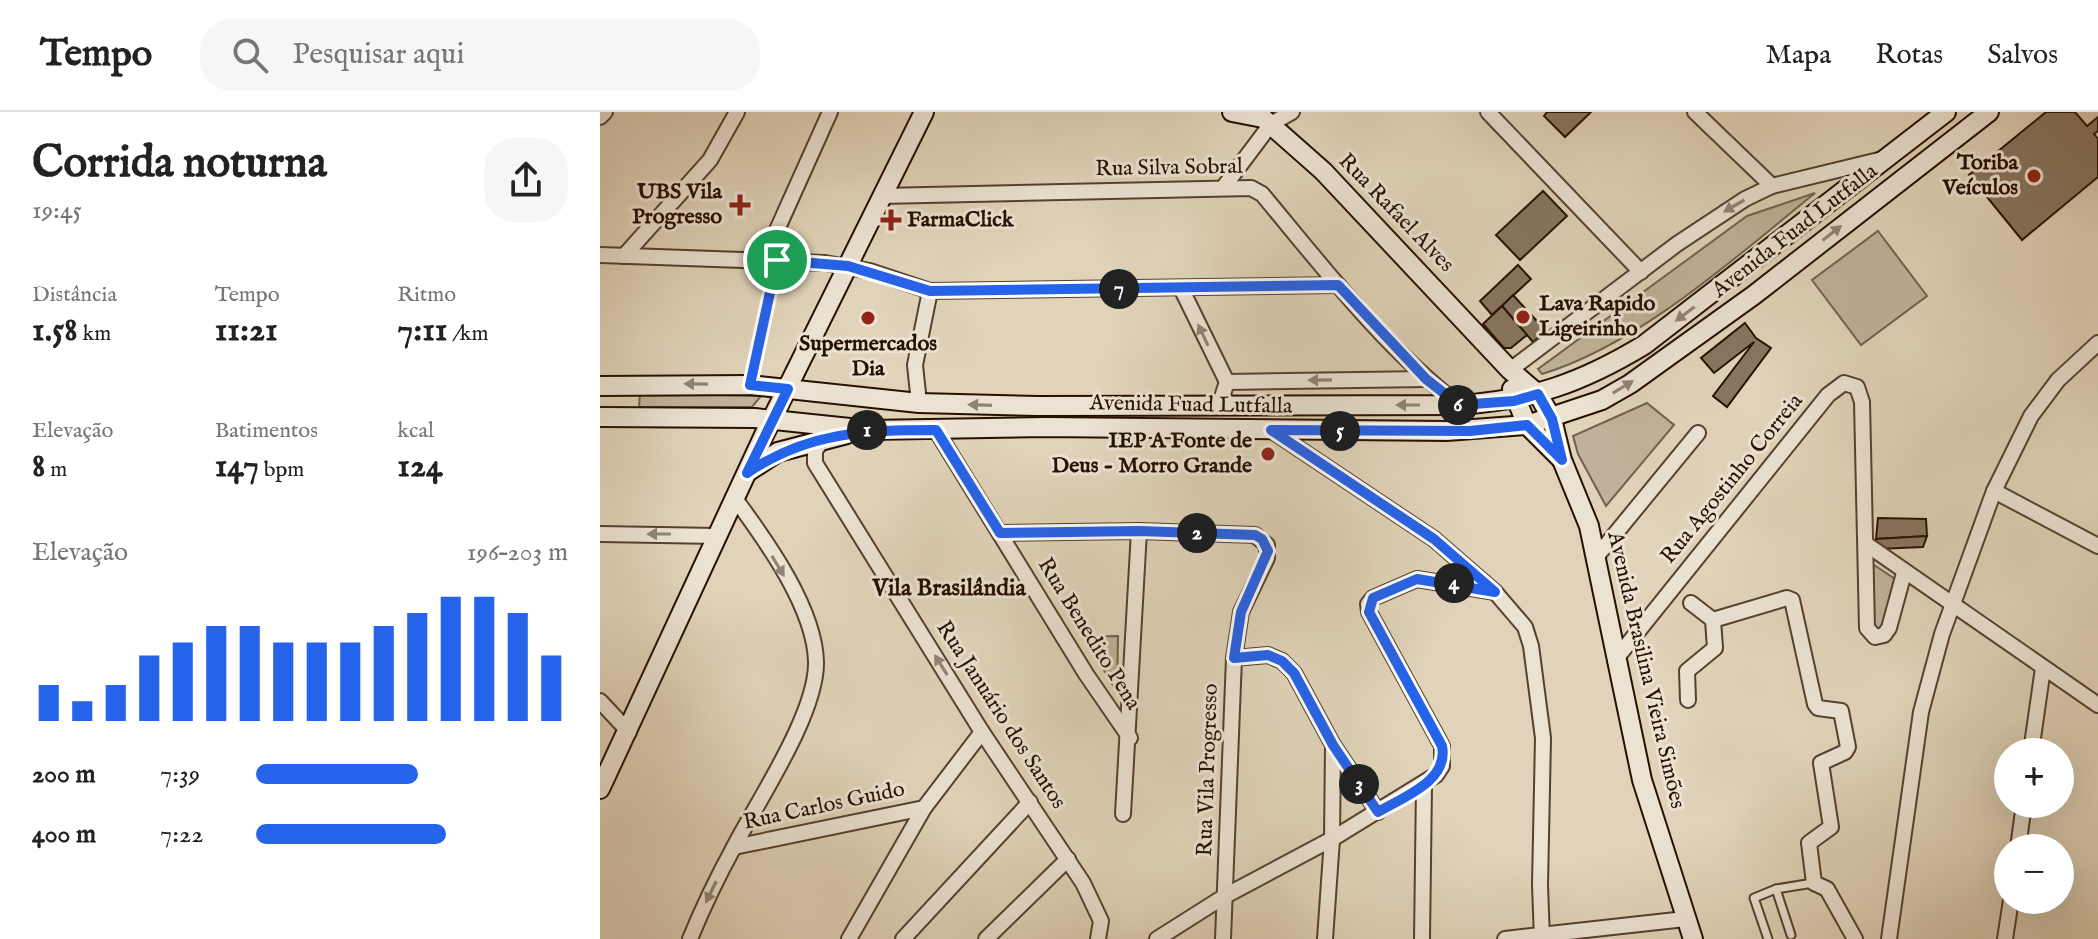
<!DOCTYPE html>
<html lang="pt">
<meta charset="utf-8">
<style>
body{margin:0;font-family:"IM FELL English",serif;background:#f6f6f6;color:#222;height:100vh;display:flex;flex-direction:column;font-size:30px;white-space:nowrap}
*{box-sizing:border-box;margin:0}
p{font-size:26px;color:#767676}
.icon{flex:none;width:44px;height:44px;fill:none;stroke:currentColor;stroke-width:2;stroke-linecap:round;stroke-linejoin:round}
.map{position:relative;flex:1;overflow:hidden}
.details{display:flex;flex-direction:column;background:#fff;width:600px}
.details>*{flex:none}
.fabs{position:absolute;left:1394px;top:626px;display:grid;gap:16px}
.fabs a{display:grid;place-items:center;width:80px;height:80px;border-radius:50%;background:#fff;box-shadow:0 8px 32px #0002;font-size:40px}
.pin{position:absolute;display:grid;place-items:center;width:68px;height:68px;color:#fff;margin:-34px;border:4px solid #fff;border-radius:50%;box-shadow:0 2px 8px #0007}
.km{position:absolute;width:40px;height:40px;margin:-20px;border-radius:50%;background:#222;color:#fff;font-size:22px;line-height:40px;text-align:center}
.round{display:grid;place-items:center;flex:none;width:84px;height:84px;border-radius:32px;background:#f6f6f6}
.overview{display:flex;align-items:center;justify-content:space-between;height:136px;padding:0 32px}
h1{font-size:44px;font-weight:700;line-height:60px}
.figures{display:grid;grid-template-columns:repeat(3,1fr);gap:12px;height:136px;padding:8px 32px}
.figures div{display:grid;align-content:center}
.figures b{font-size:34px;font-weight:700}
.figures small{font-size:22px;font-weight:400}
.figures p{font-size:22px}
.chart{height:224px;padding:16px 32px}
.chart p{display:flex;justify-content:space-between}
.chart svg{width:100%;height:144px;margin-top:8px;stroke:#2563eb;stroke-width:6}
ul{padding:0 32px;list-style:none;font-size:26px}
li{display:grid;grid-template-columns:128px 96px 1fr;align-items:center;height:60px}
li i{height:20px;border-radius:10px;background:#2563eb}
header{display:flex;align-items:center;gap:48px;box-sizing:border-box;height:112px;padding:0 40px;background:#fff;border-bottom:2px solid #e0e0e0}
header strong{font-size:38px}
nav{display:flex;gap:44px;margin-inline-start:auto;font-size:28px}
.search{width:560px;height:72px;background:#f6f6f6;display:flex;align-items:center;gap:20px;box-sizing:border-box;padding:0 28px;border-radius:32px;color:#767676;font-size:30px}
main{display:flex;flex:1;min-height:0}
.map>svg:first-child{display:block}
</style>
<header>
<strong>Tempo</strong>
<div class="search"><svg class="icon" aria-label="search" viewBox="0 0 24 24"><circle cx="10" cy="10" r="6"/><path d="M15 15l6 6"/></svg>Pesquisar aqui</div>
<nav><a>Mapa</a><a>Rotas</a><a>Salvos</a></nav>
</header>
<main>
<section class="details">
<div class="overview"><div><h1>Corrida noturna</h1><p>19:45</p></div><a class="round"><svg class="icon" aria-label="share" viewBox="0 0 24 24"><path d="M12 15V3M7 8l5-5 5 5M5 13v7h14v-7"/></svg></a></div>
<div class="figures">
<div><p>Distância</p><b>1.58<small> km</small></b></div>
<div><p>Tempo</p><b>11:21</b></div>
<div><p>Ritmo</p><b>7:11<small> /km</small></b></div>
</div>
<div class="figures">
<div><p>Elevação</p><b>8<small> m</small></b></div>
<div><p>Batimentos</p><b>147<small> bpm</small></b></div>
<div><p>kcal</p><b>124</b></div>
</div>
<div class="chart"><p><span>Elevação</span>196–203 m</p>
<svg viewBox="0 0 160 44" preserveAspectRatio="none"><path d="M5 44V33M15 44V38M25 44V33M35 44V24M45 44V20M55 44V15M65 44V15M75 44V20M85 44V20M95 44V20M105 44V15M115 44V11M125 44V6M135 44V6M145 44V11M155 44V24"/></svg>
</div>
<ul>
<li><b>200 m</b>7:39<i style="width:52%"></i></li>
<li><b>400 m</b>7:22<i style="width:61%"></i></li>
</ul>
</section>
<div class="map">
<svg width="1498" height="827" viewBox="0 0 1498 827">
<rect width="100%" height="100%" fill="#e0d3b9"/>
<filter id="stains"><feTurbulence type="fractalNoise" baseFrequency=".0025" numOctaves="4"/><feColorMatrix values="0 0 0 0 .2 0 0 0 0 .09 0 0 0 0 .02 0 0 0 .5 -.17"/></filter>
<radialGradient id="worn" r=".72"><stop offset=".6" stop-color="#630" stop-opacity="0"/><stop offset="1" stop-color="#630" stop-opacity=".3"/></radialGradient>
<g fill="#c0b29a" stroke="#73614d" stroke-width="2">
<path d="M1215,81C1136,145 1040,232 942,262L938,257L1147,104Z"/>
<path d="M1278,119L1327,184L1261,233L1212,168Z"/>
<path d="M40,281L161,284L152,295H39Z"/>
<path d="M1047,291L1074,313L1006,394L978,342L973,324Z"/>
<path d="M1271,451L1295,467L1283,520L1271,517Z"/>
<path d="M518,524L517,580L484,525Z"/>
</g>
<g fill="#877560" stroke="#261000" stroke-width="2">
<path d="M947,0H991L965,25L944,4Z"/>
<path d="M1446,0H1475L1487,14L1498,5V19L1494,22L1498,27V65L1422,128L1369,63Z"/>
<path d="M943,79L967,104L920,148L896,123Z"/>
<path d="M918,153L931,167L892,203L880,189Z"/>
<path d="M913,183L946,219L933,230L902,194Z"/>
<path d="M902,194L927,223L911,236H904L883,212Z"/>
<path d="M1145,211L1156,226L1171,236L1127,295L1113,284L1154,230L1114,261L1101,246Z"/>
<path d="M1278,406L1326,407L1327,424L1276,427Z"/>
<path d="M1327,424L1323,435L1278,437L1276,427Z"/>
</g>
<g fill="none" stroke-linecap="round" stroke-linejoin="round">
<defs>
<g id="lane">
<path d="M150,271L177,148"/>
<path d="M1176,777L1191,823"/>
<path d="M1168,827L1154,786L1176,777L1213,771"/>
</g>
<g id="street">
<path d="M888,0L1041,160"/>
<path d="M1095,0L1172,74"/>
<path d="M0,5L5,0"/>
<path d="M623,76L671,12L692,0"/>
<path d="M281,84L651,76L662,82C723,155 783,234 859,293"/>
<path d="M0,143L225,151L270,159L330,179L738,173"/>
<path d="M24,144L110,48L137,0"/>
<path d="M164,147L230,0"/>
<path d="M581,176L627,270"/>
<path d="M910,258L1077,132L1145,87L1172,74L1283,47"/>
<path d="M319,291L315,253L330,179"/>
<path d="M619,294L627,270L826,267"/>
<path d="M336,318L486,562L530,626"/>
<path d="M671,318L834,427L895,480L925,515L931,534L943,626L940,773L942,827"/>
<path d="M225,326L215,338V351L382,620L483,771L501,809L498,827"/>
<path d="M1394,379L1498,434"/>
<path d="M400,421L539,419L655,423L667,433V446L641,500L634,546L623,827"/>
<path d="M0,422L118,424"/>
<path d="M1266,432L1498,593"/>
<path d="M997,444L1098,321"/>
<path d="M1091,491L1113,508"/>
<path d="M634,546L668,543L682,549L694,561L733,633L778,700"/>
<path d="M1015,548L1228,283L1244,271L1257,275L1262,290L1267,516L1275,525L1284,523L1289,516L1304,461"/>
<path d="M1088,588L1087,559L1115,536L1113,508L1187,486L1192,488L1215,592L1218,596L1241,599L1248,635L1245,640L1221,651L1231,715L1209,731L1214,771L1227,777L1255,827"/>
<path d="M0,589L29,620"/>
<path d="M1431,640L1443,556"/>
<path d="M523,702L539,419"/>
<path d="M134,735L324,696"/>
<path d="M1418,736L1424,692"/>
<path d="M90,827C103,795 118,764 135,733C159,687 217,601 216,550C215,497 167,430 136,388"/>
<path d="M249,827L324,696L382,620"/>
<path d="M303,827L430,690"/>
<path d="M386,827L468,747"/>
<path d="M557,827L625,784L732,727L836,663L842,654V634L769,500L768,492L773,486L817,467L895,480"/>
<path d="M725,827L732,727L733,633"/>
<path d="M822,827L824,673"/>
<path d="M905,827L1085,807"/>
<path d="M1289,827L1321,600L1342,522L1394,379L1431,304L1458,268L1498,231"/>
<path d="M1405,827L1411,788"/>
</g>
<g id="secondary">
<path d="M632,0L663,6L723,59L910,258L938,282L952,307L962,348L989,414L1042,668L1093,827"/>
<path d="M0,274L150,273L319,291L437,294L859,293C932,288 981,271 1044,233L1346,0"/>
<path d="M912,277L927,313L960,346"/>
<path d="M0,305L155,306L269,318L445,315L847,319L927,313L1002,288L1030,272L1154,183L1389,0"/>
<path d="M149,359L178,340L247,322"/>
<path d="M0,677L164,323L324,0"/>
</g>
</defs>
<use href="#lane" stroke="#54412e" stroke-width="11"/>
<use href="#street" stroke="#54412e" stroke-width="18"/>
<use href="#secondary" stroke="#261000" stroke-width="22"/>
<use href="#lane" stroke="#ebe2d2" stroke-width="7"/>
<use href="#street" stroke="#ebe2d2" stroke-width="14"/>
<use href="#secondary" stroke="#ebe2d2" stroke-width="18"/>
</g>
<defs><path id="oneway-solid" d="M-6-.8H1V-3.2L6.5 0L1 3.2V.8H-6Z" transform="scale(2)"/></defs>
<g fill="#928474">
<use href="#oneway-solid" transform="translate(1134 94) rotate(150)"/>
<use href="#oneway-solid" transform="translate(1232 121) rotate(-38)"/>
<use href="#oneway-solid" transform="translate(1085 202) rotate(143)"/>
<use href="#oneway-solid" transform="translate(603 223) rotate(-115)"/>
<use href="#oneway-solid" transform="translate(720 268) rotate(179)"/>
<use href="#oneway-solid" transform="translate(96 272) rotate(-179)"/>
<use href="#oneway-solid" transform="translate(1023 275) rotate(-31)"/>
<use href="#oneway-solid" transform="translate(380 293) rotate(-178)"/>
<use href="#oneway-solid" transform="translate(808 293) rotate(180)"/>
<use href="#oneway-solid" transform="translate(59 422) rotate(180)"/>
<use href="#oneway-solid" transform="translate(178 454) rotate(59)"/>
<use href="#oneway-solid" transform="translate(341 553) rotate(-122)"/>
<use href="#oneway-solid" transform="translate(111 780) rotate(116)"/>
</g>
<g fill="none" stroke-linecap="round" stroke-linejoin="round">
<defs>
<path id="route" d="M177,148L248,154L330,179L738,173L826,267L859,293L914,289L938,282L952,307L962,348L927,313L870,319L671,318L834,427L895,480L817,467L773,486L769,500L842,634C849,669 803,685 778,700L733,633L694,561L682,549L668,543L634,546L641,500L668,439L662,427L655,423L539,419L400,421L336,318C265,318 208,320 147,361L188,277L150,273Z"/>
</defs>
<use href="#route" stroke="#fff" stroke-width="16"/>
<use href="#route" stroke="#2563eb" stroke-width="10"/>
</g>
<g fill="#8f2418" stroke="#ebe2d2" stroke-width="3">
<circle cx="1434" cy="64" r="8"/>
<path d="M136 81h8v8h8v8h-8v8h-8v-8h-8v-8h8z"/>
<path d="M287 96h8v8h8v8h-8v8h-8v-8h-8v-8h8z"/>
<circle cx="923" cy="205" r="8"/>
<circle cx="268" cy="206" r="8"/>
<circle cx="668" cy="342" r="8"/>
</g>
<g text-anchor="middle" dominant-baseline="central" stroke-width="6" stroke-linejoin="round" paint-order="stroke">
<g font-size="22" font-weight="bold" fill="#261000" stroke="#ebe2d2" text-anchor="end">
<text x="1418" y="51">Toriba<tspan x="1418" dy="25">Veículos</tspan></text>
<text x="122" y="80">UBS Vila<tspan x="122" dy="25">Progresso</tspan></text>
<text x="307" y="108" text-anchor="start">FarmaClick</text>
<text x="939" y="192" text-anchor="start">Lava Rapido<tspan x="939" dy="25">Ligeirinho</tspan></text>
<text x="268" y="232" text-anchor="middle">Supermercados<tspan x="268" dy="25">Dia</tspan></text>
<text x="652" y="329">IEP A Fonte de<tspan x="652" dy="25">Deus - Morro Grande</tspan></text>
</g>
<g font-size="22" fill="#261000" stroke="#ebe2d2">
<text transform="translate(569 56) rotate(-1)">Rua Silva Sobral</text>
<text transform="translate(796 101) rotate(46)">Rua Rafael Alves</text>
<text transform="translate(1195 119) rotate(-38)">Avenida Fuad Lutfalla</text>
<text transform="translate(591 293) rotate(1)">Avenida Fuad Lutfalla</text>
<text transform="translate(1132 367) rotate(-51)">Rua Agostinho Correia</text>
<text transform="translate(489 522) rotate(58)">Rua Benedito Pena</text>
<text transform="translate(1046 558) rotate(77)">Avenida Brasilina Vieira Simões</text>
<text transform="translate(401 603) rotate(57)">Rua Januário dos Santos</text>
<text transform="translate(608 658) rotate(-88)">Rua Vila Progresso</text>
<text transform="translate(224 694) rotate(-12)">Rua Carlos Guido</text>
</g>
<g font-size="24" font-weight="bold" fill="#261000" stroke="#ebe2d2">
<text x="349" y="476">Vila Brasilândia</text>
</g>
</g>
<rect width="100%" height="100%" filter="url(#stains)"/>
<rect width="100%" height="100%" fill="url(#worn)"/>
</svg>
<div class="fabs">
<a>+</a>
<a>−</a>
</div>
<div class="pin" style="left:177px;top:148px;background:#1e9e55"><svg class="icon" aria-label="arrive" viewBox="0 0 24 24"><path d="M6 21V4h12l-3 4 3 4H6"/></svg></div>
<b class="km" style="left:267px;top:318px">1</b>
<b class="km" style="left:597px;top:421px">2</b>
<b class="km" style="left:759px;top:672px">3</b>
<b class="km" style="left:854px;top:471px">4</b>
<b class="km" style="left:740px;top:319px">5</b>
<b class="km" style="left:858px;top:293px">6</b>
<b class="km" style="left:519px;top:177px">7</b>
</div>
</main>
